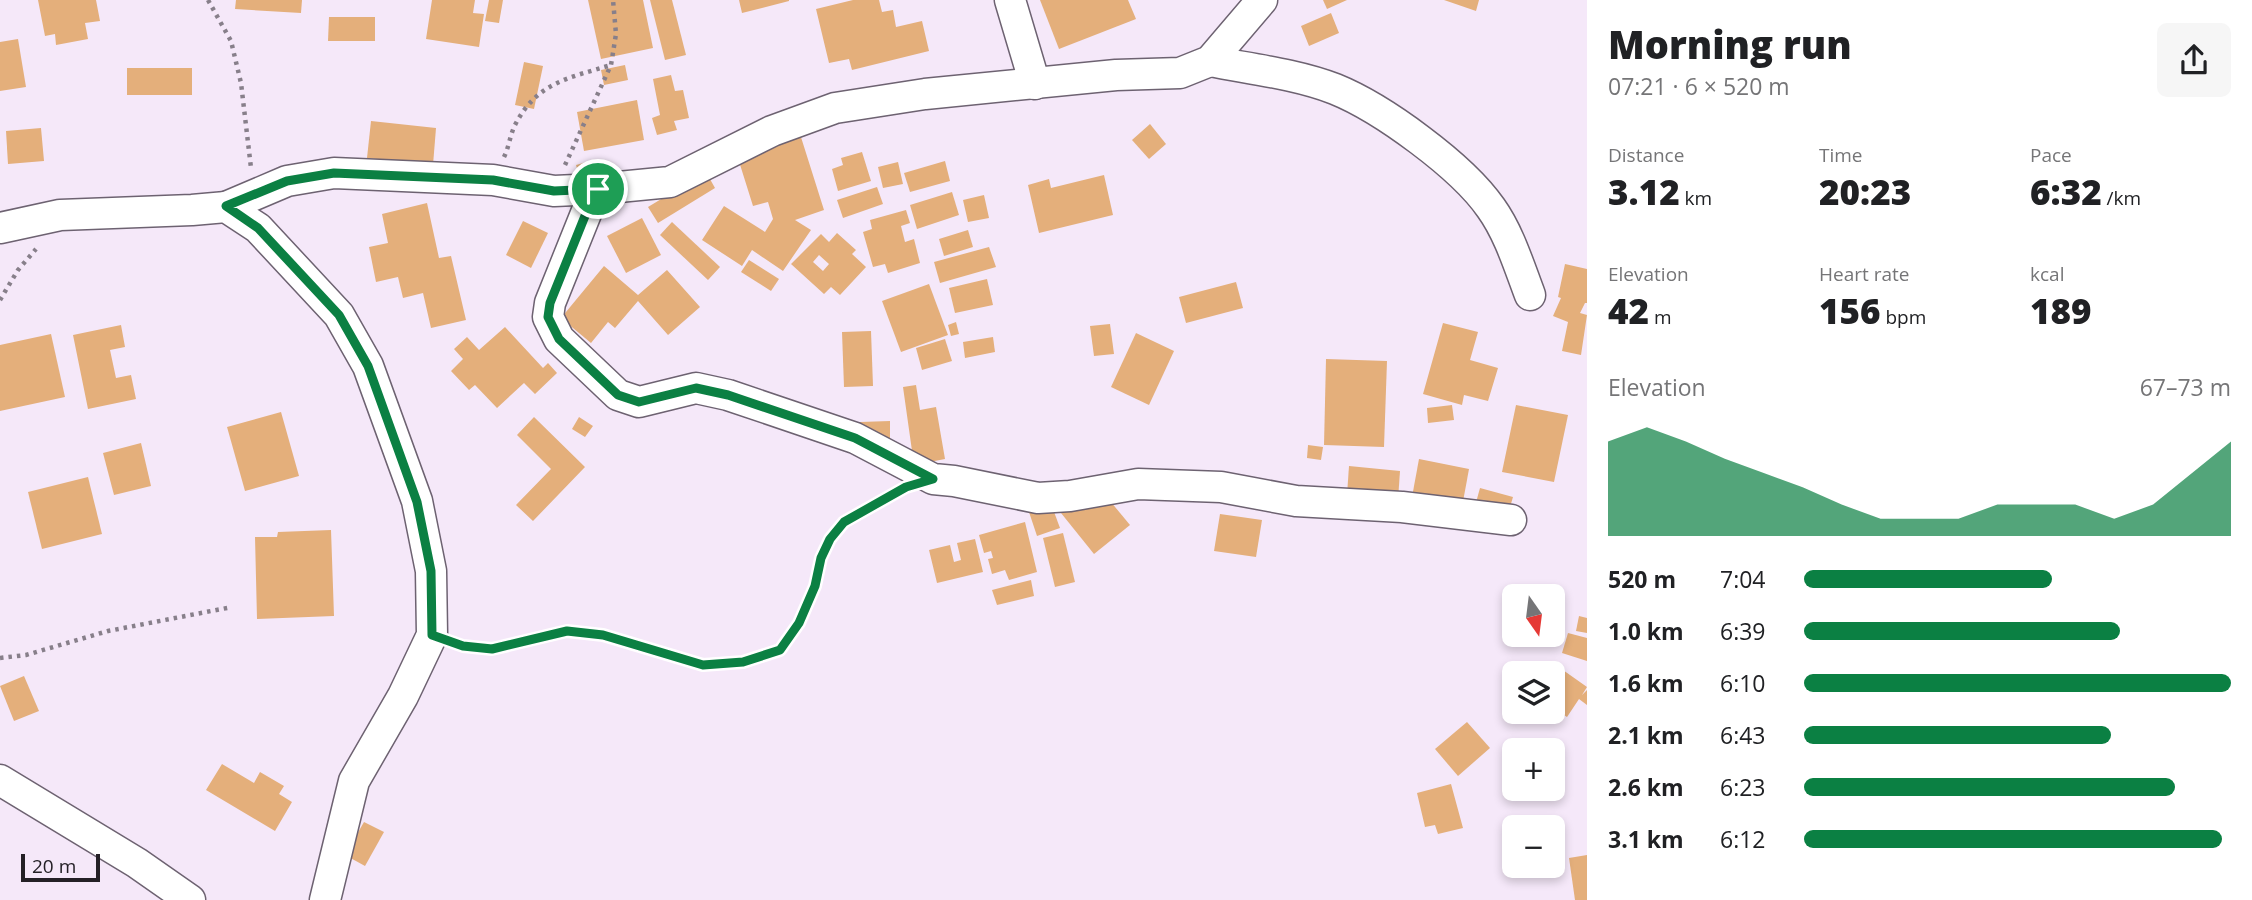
<!DOCTYPE html>
<meta charset="utf-8">
<style>
body{margin:0;font-family:"Open Sans",sans-serif;background:#f6f6f6;color:#202124;height:100vh;display:flex;flex-direction:column;font-size:26px;white-space:nowrap}
*{box-sizing:border-box;margin:0}
p{font-size:23px;color:#757577}
.icon{flex:none;width:38px;height:38px;fill:none;stroke:currentColor;stroke-width:2;stroke-linecap:round;stroke-linejoin:round}
.map{position:relative;flex:1;overflow:hidden}
.sheet{display:flex;flex-direction:column;background:#fff;width:665px}
.sheet>*{flex:none}
.needle{width:46px;rotate:166deg}
.fabs{position:absolute;left:1502px;top:584px;display:grid;gap:14px}
.fabs a{display:grid;place-items:center;width:63px;height:63px;border-radius:10px;background:#fff;box-shadow:0 4px 10px #0003;font-size:35px}
.scale{position:absolute;left:21px;bottom:18px;width:79px;box-sizing:border-box;padding-left:7px;border:4px solid #242026;border-top:0;font-size:19px;line-height:24px;white-space:nowrap;color:#242026;-webkit-text-stroke:5px #f5e8f9;paint-order:stroke}
.pin{position:absolute;display:grid;place-items:center;width:60px;height:60px;color:#fff;margin:-30px;border:4px solid #fff;border-radius:50%;box-shadow:0 2px 7px #0007}
.round{display:grid;place-items:center;flex:none;width:74px;height:74px;border-radius:10px;background:#f6f6f6}
.head{display:flex;align-items:center;justify-content:space-between;height:119px;padding:0 21px}
h1{font-size:38px;font-weight:800;line-height:52px}
.metrics{display:grid;grid-template-columns:repeat(3,1fr);gap:10px;height:119px;padding:7px 21px}
.metrics div{display:grid;align-content:center}
.metrics b{font-size:35px;font-weight:800}
.metrics small{font-size:19px;font-weight:400}
.metrics p{font-size:19px}
.chart{height:196px;padding:14px 21px}
.chart p{display:flex;justify-content:space-between}
.chart svg{width:100%;height:126px;margin-top:7px;fill:#0b8043;opacity:.7}
ul{padding:0 21px;list-style:none;font-size:23px}
li{display:grid;grid-template-columns:112px 84px 1fr;align-items:center;height:52px}
li i{height:18px;border-radius:9px;background:#0b8043}
main{display:flex;flex:1;min-height:0}
.map>svg:first-child{display:block}
</style>
<main>
<div class="map">
<svg width="1587" height="900" viewBox="0 0 1587 900">
<rect width="100%" height="100%" fill="#f5e8f9"/>
<g fill="#e4af7b" fill-rule="evenodd">
<path d="M38,0H96L100,21L85,23L88,39L56,45L55,34L45,36Z"/>
<path d="M236,0H302L301,13L235,9Z"/>
<path d="M432,0H475L473,13L484,14L479,47L426,39Z"/>
<path d="M489,0H503L499,23L485,21Z"/>
<path d="M588,0H643L653,48L601,59Z"/>
<path d="M650,0H672L686,55L665,60Z"/>
<path d="M739,0H789V1L742,13Z"/>
<path d="M853,0H879L882,12L893,10L896,27L922,21L929,51L852,70L849,59L829,63L816,9Z"/>
<path d="M1040,0H1128L1136,19L1059,49Z"/>
<path d="M1323,0H1347L1327,9Z"/>
<path d="M1444,0H1479L1476,11Z"/>
<path d="M1331,13L1339,33L1309,46L1301,26Z"/>
<path d="M329,17H375V41H328Z"/>
<path d="M18,39L26,87L0,91V42Z"/>
<path d="M524,62L543,66L534,109L515,105Z"/>
<path d="M625,65L628,80L604,85L601,70Z"/>
<rect x="127" y="68" width="65" height="27"/>
<path d="M671,75L675,91L683,90L689,118L674,121L677,130L657,135L652,118L660,115L653,79Z"/>
<path d="M637,100L644,140L584,151L577,112Z"/>
<path d="M371,121L436,128L433,165L367,158Z"/>
<path d="M1150,124L1166,144L1149,159L1132,140Z"/>
<path d="M41,128L44,161L8,164L6,131Z"/>
<path d="M800,134L824,210L795,220L811,230L783,271L752,250L742,266L702,240L724,206L765,232L773,219L768,202L753,206L737,155Z"/>
<path d="M862,152L871,181L838,191L832,169L843,165L841,158Z"/>
<path d="M945,161L950,181L910,192L904,173Z"/>
<path d="M587,162L590,177L580,179L576,165Z"/>
<path d="M898,162L903,184L883,188L878,167Z"/>
<path d="M706,172L715,188L658,223L648,207Z"/>
<path d="M1104,175L1113,215L1039,233L1028,185L1049,179L1051,188Z"/>
<path d="M877,187L883,204L843,218L837,200Z"/>
<path d="M952,192L959,215L917,229L910,205Z"/>
<path d="M984,195L989,218L968,222L963,200Z"/>
<path d="M427,203L439,258L451,256L466,320L431,328L423,293L403,298L398,277L376,282L369,247L388,243L382,214Z"/>
<path d="M906,210L910,223L901,226L905,242L914,239L920,263L888,273L885,264L873,267L863,232L872,229L870,220Z"/>
<path d="M642,218L661,255L626,273L607,236Z"/>
<path d="M523,221L548,233L531,268L506,255Z"/>
<path d="M672,222L720,267L708,280L660,235Z"/>
<path d="M968,230L973,247L944,256L939,239Z"/>
<path d="M837,233L856,250L852,254L866,267L840,295L831,287L824,294L791,264L821,234L829,242ZM819,255L829,264L823,271L813,262Z"/>
<path d="M989,247L996,267L940,283L934,262Z"/>
<path d="M749,260L779,279L771,291L741,272Z"/>
<path d="M1565,264L1587,269V303H1585L1580,313L1587,315L1581,355L1562,351L1568,322L1553,316L1561,298L1558,297Z"/>
<path d="M604,266L638,295L667,270L700,307L668,335L638,301L615,328L608,322L591,343L561,318Z"/>
<path d="M987,279L993,305L955,313L949,288Z"/>
<path d="M1236,282L1243,308L1186,323L1179,297Z"/>
<path d="M929,284L948,335L901,352L882,301Z"/>
<path d="M956,322L959,334L951,336L948,325Z"/>
<path d="M1443,323L1478,332L1470,360L1498,368L1488,401L1464,395L1462,405L1423,394Z"/>
<path d="M1110,324L1114,354L1094,356L1090,326Z"/>
<path d="M121,325L125,347L110,350L116,378L131,375L136,399L88,409L73,335Z"/>
<path d="M505,327L543,368L548,363L557,373L535,394L524,383L497,408L475,385L469,390L451,371L463,359L454,349L467,337L479,350Z"/>
<path d="M871,331L873,386L844,387L842,332Z"/>
<path d="M1136,333L1174,351L1149,405L1111,387Z"/>
<path d="M51,334L65,397L0,411V345Z"/>
<path d="M993,337L995,352L965,358L963,342Z"/>
<path d="M945,339L952,361L922,370L916,348Z"/>
<path d="M1326,359L1387,361L1384,447L1324,445Z"/>
<path d="M916,385L920,410L936,407L945,459L914,465L903,387Z"/>
<path d="M1452,405L1454,420L1428,423L1427,408Z"/>
<path d="M1516,405L1568,415L1554,482L1502,472Z"/>
<path d="M281,412L299,476L245,491L227,427Z"/>
<path d="M534,417L585,467L533,521L516,505L551,469L517,435Z"/>
<path d="M579,417L593,426L585,437L572,429Z"/>
<path d="M890,421V449L860,450V422Z"/>
<path d="M141,443L151,486L114,495L103,453Z"/>
<path d="M1308,445L1323,447L1321,460L1307,458Z"/>
<path d="M1419,459L1469,469L1462,507L1412,497Z"/>
<path d="M1349,466L1400,471L1398,500L1347,495Z"/>
<path d="M88,477L102,534L42,549L28,492Z"/>
<path d="M1096,484L1130,525L1094,554L1061,513Z"/>
<path d="M1480,488L1513,497L1504,527L1472,517Z"/>
<path d="M1050,501L1060,528L1037,536L1028,509Z"/>
<path d="M1220,514L1262,520L1256,557L1214,551Z"/>
<path d="M1025,522L1037,572L1009,580L1005,570L992,574L988,559L993,558L991,551L984,553L979,535Z"/>
<path d="M331,530L334,616L257,619L255,537H277L278,532Z"/>
<path d="M1063,533L1075,582L1055,587L1043,538Z"/>
<path d="M975,539L983,572L937,583L929,550L950,545L954,562L961,560L957,543Z"/>
<path d="M1031,580L1034,596L997,605L992,590Z"/>
<path d="M1579,616L1587,618V633L1576,631Z"/>
<path d="M1568,633L1587,638V661L1562,653Z"/>
<path d="M1553,663L1587,687L1582,695L1587,690V705L1579,699L1567,717L1552,707V674H1546Z"/>
<path d="M24,676L39,711L14,721L0,686Z"/>
<path d="M1467,722L1490,748L1458,776L1435,749Z"/>
<path d="M222,764L254,783L260,772L284,786L279,794L292,802L275,831L206,790Z"/>
<path d="M1451,784L1463,828L1438,834L1435,825L1425,827L1417,793Z"/>
<path d="M364,822L384,832L365,866L345,855Z"/>
<path d="M1587,855V900H1575L1569,858Z"/>
</g>
<g fill="none" stroke-linecap="round" stroke-linejoin="round">
<defs>
<g id="minor">
<path d="M1010,0L1035,84"/>
<path d="M1210,61C1251,69 1296,74 1335,89C1382,108 1462,166 1491,208C1509,233 1519,266 1530,295"/>
<path d="M598,189L591,201L550,303L548,317L559,339L618,395L639,402L696,388L728,395L855,438L933,479L954,481L1038,498L1070,496L1138,484L1221,487L1296,501L1402,507L1511,520"/>
<path d="M226,207L287,181L334,173L493,180L554,191L598,189L670,182L772,131L835,108L925,94L1116,75L1180,73L1210,61L1262,0"/>
<path d="M0,228L60,215L192,210L226,207L258,228L339,315L368,366L417,501L431,571L432,635L403,696L354,781L325,900"/>
<path d="M0,780L137,863L190,900"/>
</g>
</defs>
<use href="#minor" stroke="#6d6271" stroke-width="33"/>
<g stroke="#877f8a" stroke-width="4.5" stroke-dasharray="3.5 5" stroke-linecap="butt">
<path d="M208,0L231,41L241,83L251,168"/>
<path d="M504,157C509,147 510,135 515,125C537,82 569,78 611,65"/>
<path d="M565,165L611,65L616,34L613,0"/>
<path d="M0,300L18,270L36,249"/>
<path d="M456,643L492,649L567,631L603,635L703,665L743,662L780,650L799,623L815,586L821,558L830,539L844,522L898,491"/>
<path d="M0,658L26,655L108,631L232,607"/>
</g>
<use href="#minor" stroke="#fff" stroke-width="30"/>
</g>
<g fill="none" stroke-linecap="round" stroke-linejoin="round">
<defs>
<path id="route" d="M334,173L493,180L554,191L598,189L591,201L550,303L548,317L559,339L618,395L639,402L696,388L728,395L855,438L933,479L906,487L844,522L830,539L821,558L815,586L799,623L780,650L743,662L703,665L603,635L567,631L492,649L463,646L432,635L431,571L417,502L368,366L339,315L258,228L226,206L287,181Z"/>
</defs>
<use href="#route" stroke="#fff" stroke-width="14"/>
<use href="#route" stroke="#0b8043" stroke-width="9"/>
</g>
</svg>
<div class="fabs">
<a><svg class="needle" viewBox="-14 -14 28 28"><path d="M0-13l5 13h-10z" fill="#e53935"/><path d="M0 13l5-13h-10z" fill="#757577"/></svg></a>
<a><svg class="icon" aria-label="layers" viewBox="0 0 24 24"><path d="M12 4l9 5-9 5-9-5zM3 14l9 5 9-5"/></svg></a>
<a>+</a>
<a>−</a>
</div>
<div class="scale">20 m</div>
<div class="pin" style="left:598px;top:189px;background:#1e9e55"><svg class="icon" aria-label="arrive" viewBox="0 0 24 24"><path d="M6 21V4h12l-3 4 3 4H6"/></svg></div>
</div>
<section class="sheet">
<div class="head"><div><h1>Morning run</h1><p>07:21 · 6 × 520 m</p></div><a class="round"><svg class="icon" aria-label="share" viewBox="0 0 24 24"><path d="M12 15V3M7 8l5-5 5 5M5 13v7h14v-7"/></svg></a></div>
<div class="metrics">
<div><p>Distance</p><b>3.12<small> km</small></b></div>
<div><p>Time</p><b>20:23</b></div>
<div><p>Pace</p><b>6:32<small> /km</small></b></div>
</div>
<div class="metrics">
<div><p>Elevation</p><b>42<small> m</small></b></div>
<div><p>Heart rate</p><b>156<small> bpm</small></b></div>
<div><p>kcal</p><b>189</b></div>
</div>
<div class="chart"><p><span>Elevation</span>67–73 m</p>
<svg viewBox="0 0 160 44" preserveAspectRatio="none"><path d="M0 44V11L10 6L20 11L30 17L40 22L50 27L60 33L70 38L80 38L90 38L100 33L110 33L120 33L130 38L140 33L150 22L160 11V44z"/></svg>
</div>
<ul>
<li><b>520 m</b>7:04<i style="width:58%"></i></li>
<li><b>1.0 km</b>6:39<i style="width:74%"></i></li>
<li><b>1.6 km</b>6:10<i style="width:100%"></i></li>
<li><b>2.1 km</b>6:43<i style="width:72%"></i></li>
<li><b>2.6 km</b>6:23<i style="width:87%"></i></li>
<li><b>3.1 km</b>6:12<i style="width:98%"></i></li>
</ul>
</section>
</main>
